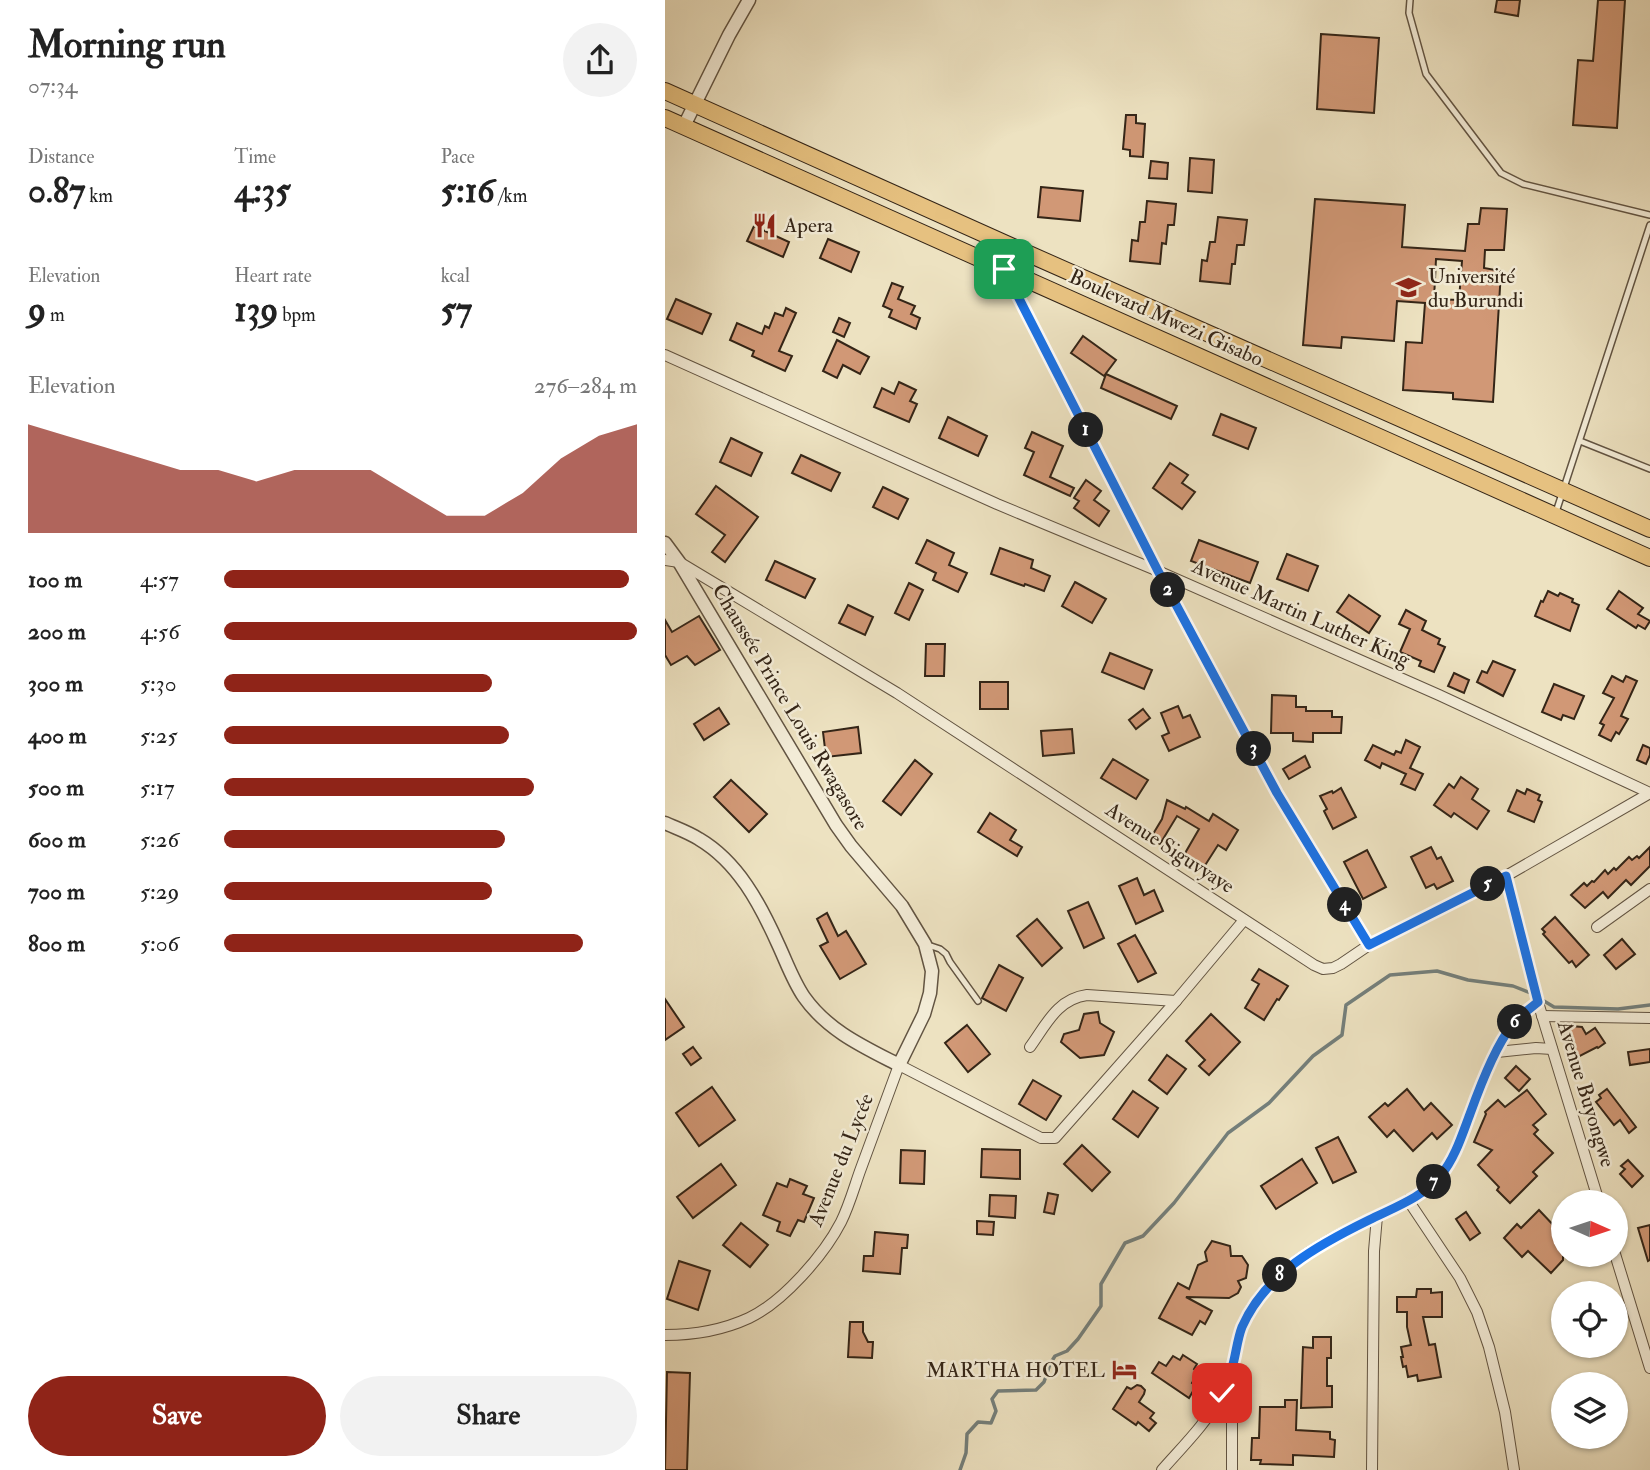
<!DOCTYPE html>
<meta charset="utf-8">
<style>
body{margin:0;font-family:"IM FELL Double Pica",serif;background:#f2f2f2;color:#222;height:100vh;display:flex;flex-direction:column;font-size:26px;white-space:nowrap}
*{box-sizing:border-box;margin:0}
p{font-size:23px;color:#767676}
.icon{flex:none;width:38px;height:38px;fill:none;stroke:currentColor;stroke-width:2;stroke-linecap:round;stroke-linejoin:round}
.map{position:relative;flex:1;overflow:hidden}
.details{display:flex;flex-direction:column;background:#fff;width:665px}
.details>*{flex:none}
.needle{width:46px;rotate:93deg}
.controls{position:absolute;left:886px;top:1190px;display:grid;gap:14px}
.controls a{display:grid;place-items:center;width:77px;height:77px;border-radius:50%;background:#fff;box-shadow:0 2px 5px #0004;font-size:35px}
.pin{position:absolute;display:grid;place-items:center;width:60px;height:60px;color:#fff;margin:-30px;border-radius:14px;box-shadow:0 4px 10px #0006}
.km{position:absolute;width:35px;height:35px;margin:-18px;border-radius:50%;background:#222;color:#fff;font-size:19px;line-height:35px;text-align:center}
.round{display:grid;place-items:center;flex:none;width:74px;height:74px;border-radius:37px;background:#f2f2f2}
.overview{display:flex;align-items:center;justify-content:space-between;height:119px;padding:0 28px}
h1{font-size:38px;font-weight:700;line-height:52px}
.stats{display:grid;grid-template-columns:repeat(3,1fr);gap:10px;height:119px;padding:7px 28px}
.stats div{display:grid;align-content:center}
.stats b{font-size:35px;font-weight:700}
.stats small{font-size:19px;font-weight:400}
.stats p{font-size:19px}
.chart{height:196px;padding:14px 28px}
.chart p{display:flex;justify-content:space-between}
.chart svg{width:100%;height:126px;margin-top:7px;fill:#8f2418;opacity:.7}
.cta{display:flex;gap:14px;margin-top:auto;padding:14px 28px}
.cta a{flex:1;height:80px;border-radius:42px;background:#8f2418;color:#fff;font-size:28px;font-weight:700;line-height:80px;text-align:center}
.cta a+a{background:#f2f2f2;color:#222}
ul{padding:0 28px;list-style:none;font-size:23px}
li{display:grid;grid-template-columns:112px 84px 1fr;align-items:center;height:52px}
li i{height:18px;border-radius:9px;background:#8f2418}
main{display:flex;flex:1;min-height:0}
.map>svg:first-child{display:block}
</style>
<main>
<section class="details">
<div class="overview"><div><h1>Morning run</h1><p>07:34</p></div><a class="round"><svg class="icon" aria-label="share" viewBox="0 0 24 24"><path d="M12 15V3M7 8l5-5 5 5M5 13v7h14v-7"/></svg></a></div>
<div class="stats">
<div><p>Distance</p><b>0.87<small> km</small></b></div>
<div><p>Time</p><b>4:35</b></div>
<div><p>Pace</p><b>5:16<small> /km</small></b></div>
</div>
<div class="stats">
<div><p>Elevation</p><b>9<small> m</small></b></div>
<div><p>Heart rate</p><b>139<small> bpm</small></b></div>
<div><p>kcal</p><b>57</b></div>
</div>
<div class="chart"><p><span>Elevation</span>276–284 m</p>
<svg viewBox="0 0 160 44" preserveAspectRatio="none"><path d="M0 44V6L10 10L20 14L30 18L40 22L50 22L60 26L70 22L80 22L90 22L100 30L110 38L120 38L130 30L140 18L150 10L160 6V44z"/></svg>
</div>
<ul>
<li><b>100 m</b>4:57<i style="width:98%"></i></li>
<li><b>200 m</b>4:56<i style="width:100%"></i></li>
<li><b>300 m</b>5:30<i style="width:65%"></i></li>
<li><b>400 m</b>5:25<i style="width:69%"></i></li>
<li><b>500 m</b>5:17<i style="width:75%"></i></li>
<li><b>600 m</b>5:26<i style="width:68%"></i></li>
<li><b>700 m</b>5:29<i style="width:65%"></i></li>
<li><b>800 m</b>5:06<i style="width:87%"></i></li>
</ul>
<div class="cta"><a>Save</a><a>Share</a></div>
</section>
<div class="map">
<svg width="985" height="1470" viewBox="0 0 985 1470">
<rect width="100%" height="100%" fill="#ede2c1"/>
<filter id="stains"><feTurbulence type="fractalNoise" baseFrequency=".00286" numOctaves="4"/><feColorMatrix values="0 0 0 0 .2 0 0 0 0 .09 0 0 0 0 .02 0 0 0 .5 -.17"/></filter>
<radialGradient id="worn" r=".72"><stop offset=".6" stop-color="#630" stop-opacity="0"/><stop offset="1" stop-color="#630" stop-opacity=".3"/></radialGradient>
<g fill="none" stroke-linecap="round" stroke-linejoin="round">
<g stroke="#747f7b" stroke-width="3.5">
<path d="M874,998L889,1007L953,1009L985,1005"/>
<path d="M295,1470L301,1453L302,1434L313,1422L326,1423L331,1411L327,1399L333,1391L371,1390L379,1382L385,1364L390,1356L402,1351L413,1339L436,1306V1284L460,1243L478,1236L509,1203L563,1133L604,1103L648,1056L677,1035L681,1005L725,975L772,971L803,980L848,986L868,994"/>
</g>
</g>
<g fill="#d19876" stroke="#342517" stroke-width="2" fill-rule="evenodd">
<path d="M832,0H855L853,16L830,12Z"/>
<path d="M933,0H960L952,128L908,125L913,60L928,61Z"/>
<path d="M656,34L714,38L709,113L652,109Z"/>
<path d="M461,115H471V123L480,124L478,157L465,156V150L458,149Z"/>
<path d="M525,158L549,160L547,193L523,191Z"/>
<path d="M486,161L503,163L502,179L484,178Z"/>
<path d="M376,187L418,191L415,221L373,217Z"/>
<path d="M650,199L740,205L737,247L800,251L803,224H814L816,208L842,209L839,250H820L819,268L836,271L828,402L788,399V393L738,390L741,342L757,343L760,303L732,301L729,341L677,337L676,348L638,345ZM771,259L797,261L794,300L769,299Z"/>
<path d="M482,201L511,204L509,225H503L501,244L497,243L495,264L465,261L467,240L473,241L475,222H480Z"/>
<path d="M553,217L582,220L579,245H572L570,264H567L565,284L535,281L537,260L542,261L545,242H550Z"/>
<path d="M89,226L124,242L118,257L82,241Z"/>
<path d="M163,239L194,252L186,272L155,258Z"/>
<path d="M227,283L238,287L233,299L250,306L246,314L255,318L251,329L224,317L227,310L218,306Z"/>
<path d="M11,299L46,314L37,334L2,319Z"/>
<path d="M121,308L131,313L114,351L127,356L120,371L87,356L89,351L65,340L72,323L97,334L100,326L104,328L110,313L118,316Z"/>
<path d="M174,318L185,323L179,337L168,332Z"/>
<path d="M418,336L451,360L439,376L406,353Z"/>
<path d="M172,340L204,357L195,374L178,365L172,378L158,371Z"/>
<path d="M441,374L512,406L506,419L436,388Z"/>
<path d="M234,382L251,390L245,401L252,404L244,422L209,407L217,388L229,394Z"/>
<path d="M556,414L591,428L583,449L548,435Z"/>
<path d="M283,417L322,436L313,456L274,438Z"/>
<path d="M367,432L398,446L385,477L409,488L405,496L359,475L369,452L360,448Z"/>
<path d="M66,438L97,453L86,476L55,462Z"/>
<path d="M136,455L175,473L166,491L127,473Z"/>
<path d="M505,463L523,475L517,483L530,492L517,509L488,488Z"/>
<path d="M421,480L436,491L429,500L444,511L434,526L409,508L414,501L409,498Z"/>
<path d="M51,486L93,517L60,562L47,552L60,535L31,514Z"/>
<path d="M218,487L243,499L233,519L208,507Z"/>
<path d="M262,540L289,553L284,565L302,573L293,592L268,580L271,573L251,563Z"/>
<path d="M534,540L593,562L585,583L526,561Z"/>
<path d="M335,548L368,560L366,568L385,576L379,591L360,584L359,586L326,574Z"/>
<path d="M622,554L653,566L643,591L612,579Z"/>
<path d="M110,561L150,579L140,598L101,580Z"/>
<path d="M410,582L441,599L427,623L397,606Z"/>
<path d="M244,583L258,590L244,620L230,613Z"/>
<path d="M883,591L893,596L895,593L908,599L907,602L914,605L905,631L870,616L876,601L878,602Z"/>
<path d="M954,591L978,608L973,614L985,621L980,629L973,625L971,628L942,609Z"/>
<path d="M684,595L715,616L704,633L672,612Z"/>
<path d="M183,605L208,617L200,635L174,623Z"/>
<path d="M741,610L761,621L757,630L775,639L773,644L780,647L769,672L754,666L756,661L735,652L745,629L734,624Z"/>
<path d="M34,616L55,650L30,665L22,656L6,665L0,655V620L7,632Z"/>
<path d="M261,644H280L279,676H260Z"/>
<path d="M445,653L487,670L479,689L437,672Z"/>
<path d="M828,661L850,670L838,696L812,682L817,671L822,673Z"/>
<path d="M789,673L804,680L799,693L783,686Z"/>
<path d="M947,676L958,682L961,676L972,681L956,716L963,719L954,734L951,732L946,741L934,735L939,725L935,723L949,698L938,693Z"/>
<rect x="315" y="682" width="28" height="27"/>
<path d="M889,684L919,696L909,719L898,715L896,720L877,712Z"/>
<path d="M607,695L631,696V707H641V711H667V717H677L676,733H648V742L628,741V733H606Z"/>
<path d="M513,706L518,718L525,715L535,737L504,751L497,736L504,733L496,713Z"/>
<path d="M54,708L64,724L39,740L29,724Z"/>
<path d="M478,709L485,718L471,729L464,720Z"/>
<path d="M193,727L196,753L161,757L158,732Z"/>
<path d="M407,729L409,753L378,756L376,731Z"/>
<path d="M741,740L755,747L745,768L758,774L750,790L736,784L741,774L717,763L715,768L700,760L708,745L729,755L731,751L736,753Z"/>
<path d="M978,745L985,748V755L981,764L972,760Z"/>
<path d="M640,756L645,767L624,779L618,769Z"/>
<path d="M448,759L483,780L471,799L436,778Z"/>
<path d="M250,760L267,774L236,815L218,801Z"/>
<path d="M796,777L813,789L807,799L824,811L812,829L789,813L786,817L769,805L784,784L789,788Z"/>
<path d="M66,780L102,814L84,832L49,797Z"/>
<path d="M676,788L691,817L668,829L659,811L662,809L655,796L667,791L668,793Z"/>
<path d="M862,789L875,795L873,800L877,802L869,822L843,811L852,790L860,794Z"/>
<path d="M502,800L520,809L521,807L544,821L548,814L573,830L561,850L553,845L539,867L519,855L534,829L512,816L495,844L485,839L497,819Z"/>
<path d="M325,813L351,830L345,840L357,847L352,856L313,832Z"/>
<path d="M766,847L772,859L776,857L788,881L772,889L769,884L761,888L746,857Z"/>
<path d="M985,847V866L966,885L961,880L943,898L938,892L920,908L906,895L919,883L922,886L927,881L929,882L940,870L943,874L949,868L951,870L964,857L967,860L972,856L974,858Z"/>
<path d="M702,850L721,887L698,899L679,862Z"/>
<path d="M472,878L479,895L489,890L498,911L471,924L454,886Z"/>
<path d="M423,902L439,938L419,948L403,911Z"/>
<path d="M162,913L173,936L181,931L201,964L175,979L155,946L163,942L152,919Z"/>
<path d="M890,917L924,955L911,967L907,961L904,963L878,934L880,932L877,929Z"/>
<path d="M372,919L397,948L377,966L352,936Z"/>
<path d="M470,935L491,973L473,982L453,944Z"/>
<path d="M957,939L970,954L951,969L939,955Z"/>
<path d="M334,965L358,978L341,1011L317,998Z"/>
<path d="M594,969L623,986L614,1000L612,999L599,1020L580,1008L594,984L587,980Z"/>
<path d="M0,999L19,1027L0,1040Z"/>
<path d="M433,1012L435,1023L449,1032L439,1055L415,1058L396,1042L399,1034L414,1030L419,1014Z"/>
<path d="M546,1014L575,1042L544,1075L534,1066L540,1060L521,1041Z"/>
<path d="M302,1025L325,1054L303,1072L280,1043Z"/>
<path d="M906,1026L917,1027L921,1034L930,1028L940,1043L933,1048L932,1047L911,1058L898,1032Z"/>
<path d="M28,1047L36,1058L26,1065L18,1054Z"/>
<path d="M985,1049V1062L965,1065L963,1052Z"/>
<path d="M502,1055L521,1069L502,1094L484,1080Z"/>
<path d="M851,1066L865,1079L854,1091L840,1078Z"/>
<path d="M368,1080L396,1096L381,1120L354,1104Z"/>
<path d="M47,1087L70,1120L34,1146L11,1113Z"/>
<path d="M742,1089L759,1110L766,1103L787,1125L772,1139L767,1133L748,1151L729,1130L722,1137L704,1117L720,1103L723,1106Z"/>
<path d="M942,1089L971,1127L964,1133L955,1120L949,1125L931,1102L936,1098L934,1095Z"/>
<path d="M862,1090L881,1114L868,1125L873,1130L869,1134L888,1153L868,1172L872,1176L845,1203L832,1190L834,1187L813,1165L827,1150L809,1142L821,1114L820,1112L833,1100L840,1107Z"/>
<path d="M468,1091L493,1108L473,1137L448,1119Z"/>
<path d="M673,1137L691,1172L668,1183L651,1148Z"/>
<path d="M417,1145L445,1172L427,1191L399,1164Z"/>
<path d="M317,1149L355,1150V1179L316,1177Z"/>
<path d="M236,1150L260,1151L259,1184L235,1183Z"/>
<path d="M637,1159L652,1183L611,1209L596,1186Z"/>
<path d="M963,1160L978,1176L967,1187L955,1174L960,1169L956,1166Z"/>
<path d="M56,1164L71,1185L28,1218L12,1197Z"/>
<path d="M125,1179L142,1186L138,1194L149,1198L139,1222L133,1220L125,1236L112,1231L115,1222L98,1215L112,1183L122,1187Z"/>
<path d="M383,1193L393,1195L389,1214L379,1212Z"/>
<path d="M325,1195L351,1196L350,1218L324,1216Z"/>
<path d="M874,1210L892,1229L898,1223V1260L886,1273L863,1251L857,1257L839,1238L852,1224L856,1228Z"/>
<path d="M801,1212L815,1233L805,1240L791,1219Z"/>
<path d="M312,1221L329,1222L328,1235L312,1234Z"/>
<path d="M76,1223L103,1245L85,1267L58,1245Z"/>
<path d="M985,1225V1260L983,1261L973,1228Z"/>
<path d="M210,1232L243,1235L242,1248H237L235,1274L198,1271L199,1256H208Z"/>
<path d="M547,1241L565,1246L566,1256H577L583,1265L581,1278L573,1281L576,1287L573,1293L564,1298L521,1297L547,1311L540,1324L535,1321L527,1335L494,1318L513,1283L524,1289L533,1265L542,1261L540,1252Z"/>
<path d="M14,1261L45,1271L33,1310L2,1299Z"/>
<path d="M752,1289H766V1293L777,1292V1317H758L764,1345L770,1344L776,1377L753,1381L752,1375L743,1377L741,1366L738,1367L736,1357H738L736,1347L746,1345L742,1327V1312H732V1297H751Z"/>
<path d="M185,1322H198V1332L203,1342H208L207,1358L183,1357Z"/>
<path d="M648,1337H666V1358H662V1386H667V1407L636,1408L638,1347L648,1348Z"/>
<path d="M518,1355L532,1364L529,1369L533,1373L527,1383L531,1386L524,1398L487,1373L494,1362L501,1366L508,1356L515,1360Z"/>
<path d="M2,1372L25,1373L22,1470H0Z"/>
<path d="M472,1385L476,1386L480,1390L479,1394L474,1402L489,1413L485,1418L491,1423L484,1431L473,1422L471,1425L448,1409L462,1387L466,1389Z"/>
<path d="M620,1400H632L631,1430L665,1432V1439L670,1440L669,1457L628,1455V1465L595,1464L596,1460H586L587,1438H594L595,1407H620Z"/>
</g>
<g fill="none" stroke-linecap="round" stroke-linejoin="round">
<defs>
<g id="service">
<path d="M745,0L744,13L761,74L836,173L858,184L985,215"/>
<path d="M915,441L985,469"/>
<path d="M891,512L985,225"/>
<path d="M260,944L275,949L281,954L285,962L313,1001"/>
</g>
<g id="minor">
<path d="M348,247L339,269L493,571L612,793L704,945"/>
<path d="M0,355L332,504L493,571L774,695L985,793"/>
<path d="M0,560L14,562L232,693L649,965L658,969L668,968L676,964L704,945L841,876L985,793"/>
<path d="M841,876L872,999L934,1202"/>
<path d="M932,927L985,889"/>
<path d="M877,1016L985,1018"/>
<path d="M365,1047C381,1025 392,999 422,995L511,1001"/>
<path d="M832,1052L871,1048L887,1049"/>
<path d="M743,1200L795,1278L812,1312L824,1347L840,1412L849,1470"/>
<path d="M950,1254L985,1368"/>
<path d="M0,1335C29,1335 58,1330 84,1318C118,1302 159,1255 176,1222C184,1206 189,1188 195,1171C208,1136 221,1100 234,1065L376,1138H390L511,1001L579,920"/>
<path d="M567,1375V1470"/>
<path d="M497,1470C518,1446 542,1423 556,1395C561,1386 565,1375 568,1365C571,1353 572,1340 576,1329C583,1310 598,1290 613,1276C640,1251 674,1234 708,1218C730,1207 759,1196 775,1176C789,1160 796,1139 803,1119C813,1092 829,1049 845,1027C853,1017 863,1010 873,1002"/>
<path d="M707,1470L709,1251L712,1216"/>
</g>
<g id="tertiary">
<path d="M19,126L64,35L84,0"/>
<path d="M0,543L14,562L171,825L186,846L237,906L260,944L267,971L265,993L259,1014L234,1065C199,1047 163,1031 139,997C128,981 121,961 113,944C95,904 73,862 34,839C23,832 11,828 0,823"/>
</g>
<g id="primary">
<path d="M0,91L348,247L985,529"/>
<path d="M0,118L985,558"/>
</g>
</defs>
<use href="#service" stroke="#625442" stroke-width="8"/>
<use href="#minor" stroke="#625442" stroke-width="12"/>
<use href="#tertiary" stroke="#625442" stroke-width="15"/>
<use href="#primary" stroke="#342517" stroke-width="18"/>
<use href="#service" stroke="#f3ecd7" stroke-width="5"/>
<use href="#minor" stroke="#f3ecd7" stroke-width="10"/>
<use href="#tertiary" stroke="#f3ecd7" stroke-width="12"/>
<use href="#primary" stroke="#e6c180" stroke-width="16"/>
</g>
<g fill="none" stroke-linecap="round" stroke-linejoin="round">
<defs>
<path id="route" d="M339,269L493,571L612,793L704,945L841,876L873,1002C863,1010 853,1017 846,1027C830,1047 814,1089 805,1114C797,1135 790,1158 776,1175C759,1197 728,1208 704,1220C653,1245 601,1273 577,1327C572,1340 571,1355 567,1368C564,1376 561,1385 557,1393"/>
</defs>
<use href="#route" stroke="#fff" stroke-width="14"/>
<use href="#route" stroke="#1a73e8" stroke-width="9"/>
</g>
<defs>
<symbol id="restaurant-bare" viewBox="-9 -9 18 18"><path d="M-5-6h1v4h1v-4h1v4h1v-4h1v5L-1.5 .5V6h-2V.5L-5-1ZM5-6V6H3V1.5H1.5Q1.5-4 5-6Z" fill="#8f2418" stroke="#f3ecd7" stroke-width="2.5" paint-order="stroke"/></symbol>
<symbol id="university-bare" viewBox="-9 -9 18 18"><path d="M0-5L7-2L0 1L-7-2ZM-4 1L0 2.5L4 1V4Q0 6-4 4Z" fill="#8f2418" stroke="#f3ecd7" stroke-width="2.5" paint-order="stroke"/></symbol>
<symbol id="hotel-bare" viewBox="-9 -9 18 18"><path d="M-6-4.5h1.5V1H6V5H4.5V3h-9V5H-6ZM-4 0a1.8 1.8 0 1 1 3.6 0ZM.5 0V-2.5h3Q6-2.5 6 0Z" fill="#8f2418" stroke="#f3ecd7" stroke-width="2.5" paint-order="stroke"/></symbol>
</defs>
<g fill-rule="evenodd">
<use href="#restaurant-bare" x="82" y="208" width="35" height="35"/>
<use href="#university-bare" x="726" y="270" width="35" height="35"/>
<use href="#hotel-bare" x="442" y="1352" width="35" height="35"/>
</g>
<g text-anchor="middle" dominant-baseline="central" stroke-width="5" stroke-linejoin="round" paint-order="stroke">
<g font-size="21" fill="#342517" stroke="#f3ecd7" text-anchor="start">
<text x="119" y="225">Apera</text>
<text x="763" y="276">Université<tspan x="763" dy="24">du Burundi</tspan></text>
<text x="440" y="1370" text-anchor="end">MARTHA HOTEL</text>
</g>
<g font-size="21" fill="#342517" stroke="#f3ecd7">
<text transform="translate(501 318) rotate(24)">Boulevard Mwezi Gisabo</text>
<text transform="translate(636 613) rotate(24)">Avenue Martin Luther King</text>
<text transform="translate(125 707) rotate(59)">Chaussée Prince Louis Rwagasore</text>
<text transform="translate(505 848) rotate(33)">Avenue Siguvyaye</text>
<text transform="translate(921 1094) rotate(73)">Avenue Buyongwe</text>
<text transform="translate(176 1160) rotate(-68)">Avenue du Lycée</text>
</g>
</g>
<rect width="100%" height="100%" filter="url(#stains)"/>
<rect width="100%" height="100%" fill="url(#worn)"/>
</svg>
<div class="controls">
<a><svg class="needle" viewBox="-14 -14 28 28"><path d="M0-13l5 13h-10z" fill="#e53935"/><path d="M0 13l5-13h-10z" fill="#767676"/></svg></a>
<a><svg class="icon" aria-label="locate" viewBox="0 0 24 24"><circle cx="12" cy="12" r="6"/><path d="M12 2v4M12 18v4M2 12h4M18 12h4"/></svg></a>
<a><svg class="icon" aria-label="layers" viewBox="0 0 24 24"><path d="M12 4l9 5-9 5-9-5zM3 14l9 5 9-5"/></svg></a>
</div>
<div class="pin" style="left:339px;top:269px;background:#1e9e55"><svg class="icon" aria-label="arrive" viewBox="0 0 24 24"><path d="M6 21V4h12l-3 4 3 4H6"/></svg></div>
<div class="pin" style="left:557px;top:1393px;background:#d93025"><svg class="icon" aria-label="check" viewBox="0 0 24 24"><path d="M5 12l5 5 9-10"/></svg></div>
<b class="km" style="left:421px;top:430px">1</b>
<b class="km" style="left:503px;top:590px">2</b>
<b class="km" style="left:589px;top:749px">3</b>
<b class="km" style="left:680px;top:905px">4</b>
<b class="km" style="left:823px;top:884px">5</b>
<b class="km" style="left:850px;top:1022px">6</b>
<b class="km" style="left:769px;top:1182px">7</b>
<b class="km" style="left:615px;top:1275px">8</b>
</div>
</main>
